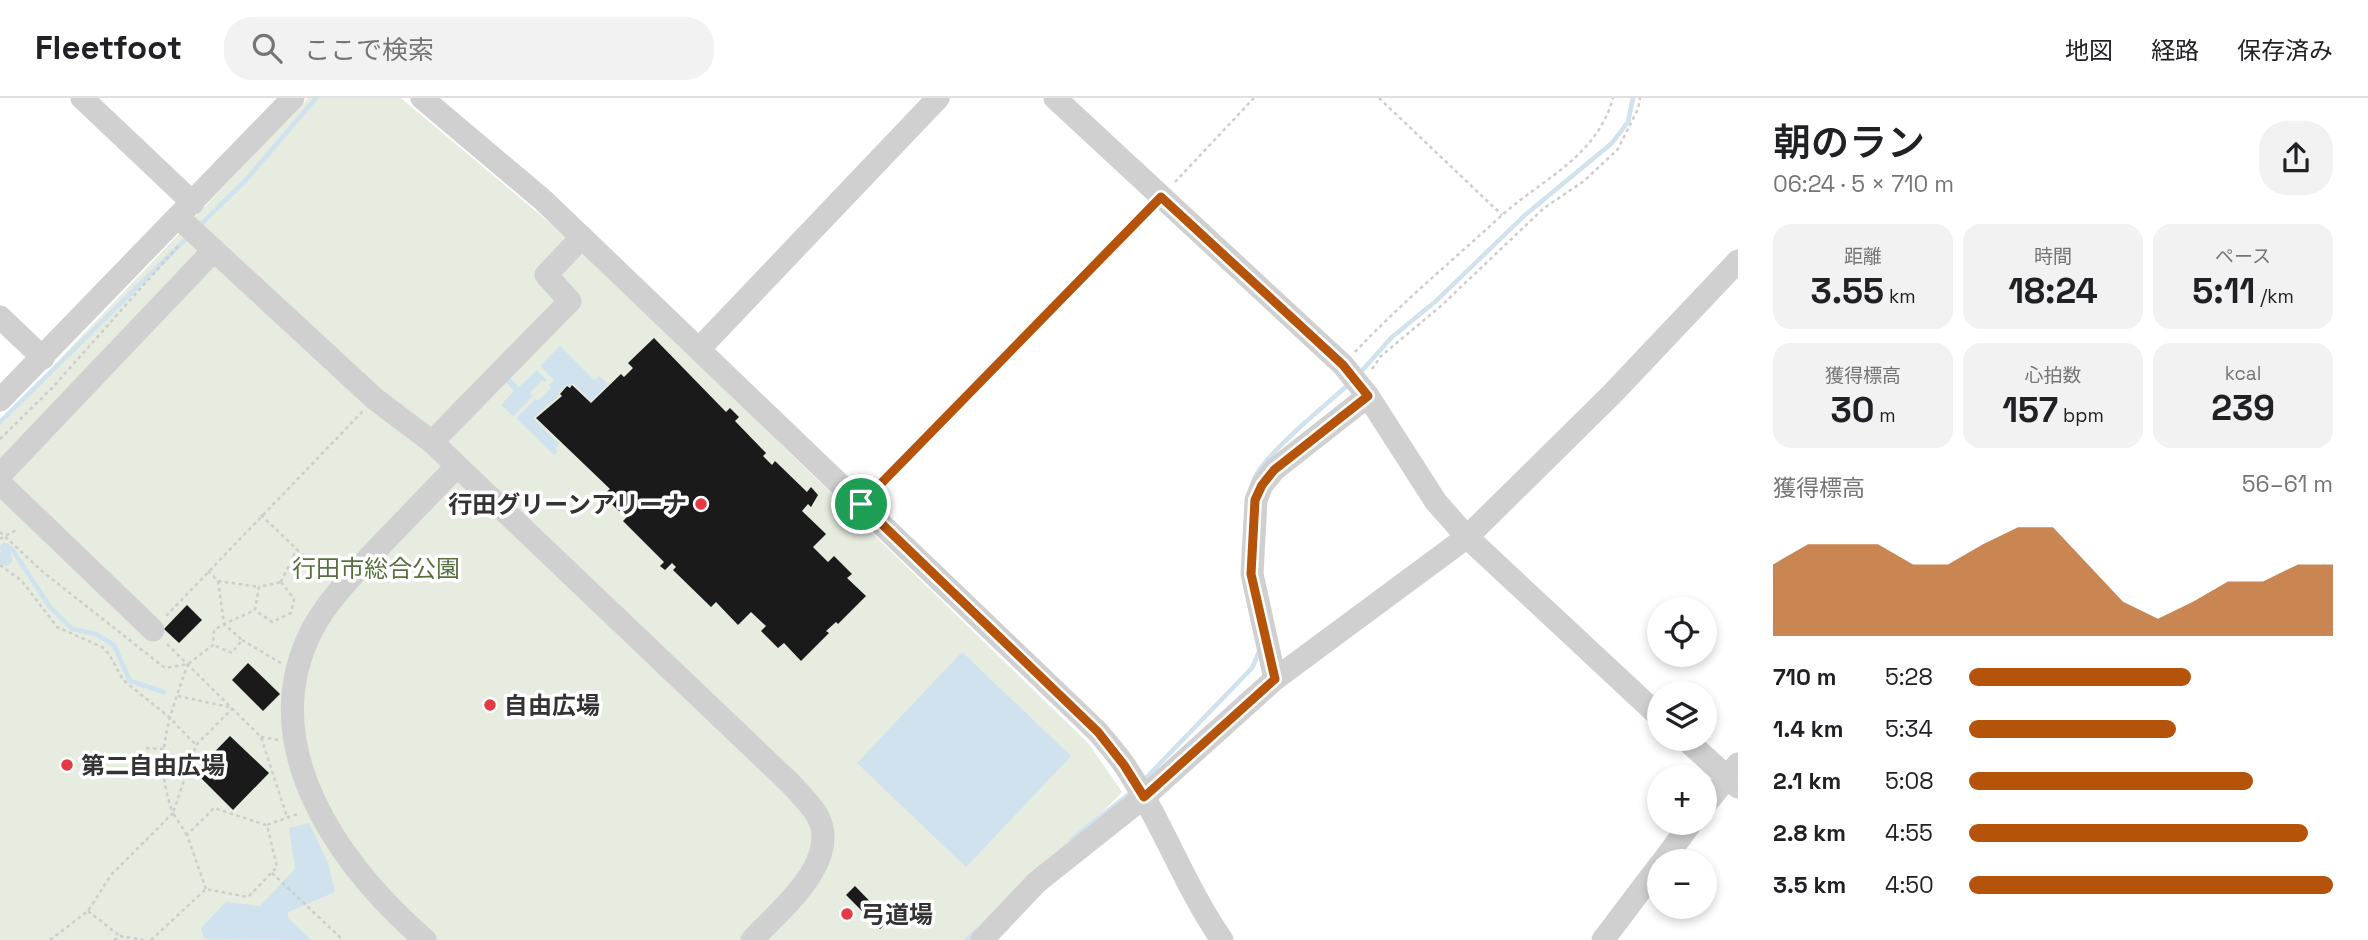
<!DOCTYPE html>
<html lang="ja">
<meta charset="utf-8">
<style>
body{margin:0;font-family:"Space Grotesk","Noto Sans JP",sans-serif;background:#f2f2f2;color:#202124;height:100vh;display:flex;flex-direction:column;font-size:26px;white-space:nowrap}
*{box-sizing:border-box;margin:0}
p{font-size:23px;color:#757577}
.icon{flex:none;width:38px;height:38px;fill:none;stroke:currentColor;stroke-width:2;stroke-linecap:round;stroke-linejoin:round}
.map{position:relative;flex:1;overflow:hidden}
.details{display:flex;flex-direction:column;background:#fff;width:630px}
.details>*{flex:none}
.fabs{position:absolute;left:1647px;top:499px;display:grid;gap:14px}
.fabs a{display:grid;place-items:center;width:70px;height:70px;border-radius:50%;background:#fff;box-shadow:0 4px 10px #0003;font-size:35px}
.pin{position:absolute;display:grid;place-items:center;width:60px;height:60px;color:#fff;margin:-30px;border:4px solid #fff;border-radius:50%;box-shadow:0 2px 7px #0007}
.round{display:grid;place-items:center;flex:none;width:74px;height:74px;border-radius:28px;background:#f2f2f2}
.headline{display:flex;align-items:center;justify-content:space-between;height:119px;padding:0 35px}
h1{font-size:38px;font-weight:600;line-height:52px}
.stats{display:grid;grid-template-columns:repeat(3,1fr);gap:10px;height:119px;padding:7px 35px}
.stats div{display:grid;align-content:center;border-radius:18px;background:#f2f2f2;text-align:center}
.stats b{font-size:35px;font-weight:600}
.stats small{font-size:19px;font-weight:400}
.stats p{font-size:19px}
.chart{height:196px;padding:14px 35px}
.chart p{display:flex;justify-content:space-between}
.chart svg{width:100%;height:126px;margin-top:7px;fill:#b45309;opacity:.7}
ul{padding:0 35px;list-style:none;font-size:23px}
li{display:grid;grid-template-columns:112px 84px 1fr;align-items:center;height:52px}
li i{height:18px;border-radius:9px;background:#b45309}
header{display:flex;align-items:center;gap:42px;box-sizing:border-box;height:98px;padding:0 35px;background:#fff;border-bottom:2px solid #e0e0e0}
header strong{font-size:33px}
nav{display:flex;gap:38px;margin-inline-start:auto;font-size:24px}
.search{width:490px;height:63px;background:#f2f2f2;display:flex;align-items:center;gap:18px;box-sizing:border-box;padding:0 24px;border-radius:28px;color:#757577;font-size:26px}
main{display:flex;flex:1;min-height:0}
.map>svg:first-child{display:block}
</style>
<header>
<strong>Fleetfoot</strong>
<div class="search"><svg class="icon" aria-label="search" viewBox="0 0 24 24"><circle cx="10" cy="10" r="6"/><path d="M15 15l6 6"/></svg>ここで検索</div>
<nav><a>地図</a><a>経路</a><a>保存済み</a></nav>
</header>
<main>
<div class="map">
<svg width="1738" height="842" viewBox="0 0 1738 842">
<rect width="100%" height="100%" fill="#fff"/>
<path fill="#e6ecdf" d="M308,0H401L575,146L1089,646L1122,694L978,842H0V324Z"/>
<g fill="#cfe2ee">
<path d="M560,248L594,282L599,278L608,286L591,303L573,285L569,288L567,286L558,295L560,297L533,320L559,346L555,350L558,354L554,357L516,320L535,301L538,303L551,290L549,287L554,282L540,268Z"/>
<path d="M537,272L547,282L545,284L542,282L530,295L533,298L513,318L501,307L514,293L504,282L508,278L519,289Z"/>
<path d="M962,554L1071,658L966,769L857,665Z"/>
<path d="M309,725L328,765L335,794L288,814V820L311,842L204,841L201,830L226,804L260,808L295,771L289,730Z"/>
</g>
<g fill="none" stroke-linecap="round" stroke-linejoin="round">
<g stroke="#cfe2ee" stroke-width="4.5">
<path d="M197,130L245,83L316,0"/>
<path d="M1359,276L1392,239L1436,203L1524,118L1612,45L1628,24L1633,0"/>
<path d="M0,324L189,138"/>
<path d="M1254,382C1259,361 1329,304 1348,287"/>
<path d="M0,450L5,447L12,451L50,509L72,531L96,536L114,547L130,583L164,594"/>
<path d="M0,463L6,466L10,463L8,452L3,453L1,460L4,462L7,458L5,457"/>
<path d="M1144,682L1252,570L1259,554"/>
<path d="M1071,742L1133,693"/>
<path d="M967,842L976,833"/>
</g>
</g>
<g fill="#1a1a1a">
<path d="M654,240L726,314L730,310L739,319L735,323L766,355L763,358L772,367L775,363L807,394L811,389L818,397L811,409L808,406L802,413L826,436L813,449L828,464L834,458L852,476L847,480L866,498L838,526L836,524L826,533L829,535L801,563L784,545L778,550L761,533L766,528L751,514L738,527L716,504L711,509L673,472L676,469L672,465L665,472L660,468L664,464L623,423L626,420L603,397L610,391L536,320L562,298L560,296L567,288L570,290L572,287L591,305L621,276L624,279L633,270L628,265Z"/>
<path d="M187,507L202,522L179,545L164,531Z"/>
<path d="M248,565L280,596L263,613L232,582Z"/>
<path d="M230,638L269,675L233,712L195,674Z"/>
<path d="M855,788L889,823L880,831L846,797Z"/>
</g>
<g fill="none" stroke-linecap="round" stroke-linejoin="round">
<g stroke="#cdcdcd" stroke-width="2.5" stroke-dasharray="3.5 3.5" stroke-linecap="butt">
<path d="M1379,0L1502,117"/>
<path d="M1175,84L1254,0"/>
<path d="M1355,254C1400,206 1452,163 1501,118C1543,80 1596,60 1613,0"/>
<path d="M1372,271L1381,258L1442,207L1544,110L1584,83L1618,51L1638,11L1640,0"/>
<path d="M0,341L53,289L180,146"/>
<path d="M874,393L1148,112"/>
<path d="M261,417L327,480"/>
<path d="M0,434L43,474L165,570L188,566L213,547L214,532L224,526L242,542L232,555L213,547"/>
<path d="M0,441L18,431"/>
<path d="M0,467L22,483L57,529L102,549L109,556L123,582L169,619L196,647"/>
<path d="M208,473L218,483L259,489"/>
<path d="M218,483L224,526L255,512"/>
<path d="M281,484L294,501L291,515L272,524L255,512L259,489Z"/>
<path d="M281,484L297,451"/>
<path d="M166,518L363,313"/>
<path d="M242,542L281,565"/>
<path d="M167,546L261,639L287,719"/>
<path d="M178,598L229,609"/>
<path d="M261,639L279,642"/>
<path d="M146,650L164,651"/>
<path d="M187,737L173,715L196,647L233,610"/>
<path d="M272,775L343,842"/>
<path d="M206,791L187,737L214,710L266,727"/>
<path d="M88,813L120,838"/>
<path d="M50,842L88,813L111,777L173,715C152,660 169,619 188,566"/>
<path d="M114,842L120,838L144,842"/>
<path d="M151,842L206,791L248,799L277,769L267,727L300,715"/>
</g>
<g stroke="#d0d0d0" stroke-width="23">
<path d="M82,0L193,105"/>
<path d="M422,0L543,102L1098,634C1107,645 1117,656 1125,668C1162,723 1184,787 1222,842"/>
<path d="M1055,0L1343,267L1368,298L1436,404L1467,439L1659,618"/>
<path d="M179,120L375,301L432,344L790,685C799,695 812,707 818,719C841,764 779,813 752,842"/>
<path d="M0,219L43,260"/>
<path d="M699,251L938,0"/>
<path d="M0,302L293,0"/>
<path d="M432,344L570,203L546,177L582,139"/>
<path d="M0,377L214,152"/>
<path d="M0,385L153,532"/>
<path d="M1275,581L1252,476L1256,402L1262,387L1274,372L1368,298"/>
<path d="M1684,640L1738,689"/>
<path d="M1704,708L1738,666"/>
<path d="M1663,763L1692,724"/>
<path d="M425,842C339,767 253,648 312,532C329,500 355,475 379,449C405,422 431,395 457,368"/>
<path d="M982,842L1037,784L1144,699L1275,581L1467,439L1612,296L1738,163"/>
<path d="M1603,842L1659,768"/>
</g>
</g>
<g fill="none" stroke-linecap="round" stroke-linejoin="round">
<defs>
<path id="route" d="M1161,99L1343,267L1368,298L1274,372L1262,387L1255,402L1251,476L1275,581L1144,699L1124,667L1098,634L861,406Z"/>
</defs>
<use href="#route" stroke="#fff" stroke-width="14"/>
<use href="#route" stroke="#b45309" stroke-width="9"/>
</g>
<g fill="#e63946" stroke="#fff" stroke-width="2.5">
<circle cx="701" cy="406" r="7"/>
<circle cx="490" cy="607" r="7"/>
<circle cx="67" cy="667" r="7"/>
<circle cx="847" cy="816" r="7"/>
</g>
<g text-anchor="middle" dominant-baseline="central" stroke-width="7" stroke-linejoin="round" paint-order="stroke">
<g font-size="24" font-weight="bold" fill="#333" stroke="#fff" text-anchor="start">
<text x="687" y="406" text-anchor="end">行田グリーンアリーナ</text>
<text x="504" y="607">自由広場</text>
<text x="81" y="667">第二自由広場</text>
<text x="861" y="816">弓道場</text>
</g>
<g font-size="24" fill="#56703f" stroke="#fff">
<text x="376" y="470">行田市総合公園</text>
</g>
</g>
</svg>
<div class="fabs">
<a><svg class="icon" aria-label="locate" viewBox="0 0 24 24"><circle cx="12" cy="12" r="6"/><path d="M12 2v4M12 18v4M2 12h4M18 12h4"/></svg></a>
<a><svg class="icon" aria-label="layers" viewBox="0 0 24 24"><path d="M12 4l9 5-9 5-9-5zM3 14l9 5 9-5"/></svg></a>
<a>+</a>
<a>−</a>
</div>
<div class="pin" style="left:861px;top:406px;background:#1e9e55"><svg class="icon" aria-label="arrive" viewBox="0 0 24 24"><path d="M6 21V4h12l-3 4 3 4H6"/></svg></div>
</div>
<section class="details">
<div class="headline"><div><h1>朝のラン</h1><p>06:24 · 5 × 710 m</p></div><a class="round"><svg class="icon" aria-label="share" viewBox="0 0 24 24"><path d="M12 15V3M7 8l5-5 5 5M5 13v7h14v-7"/></svg></a></div>
<div class="stats">
<div><p>距離</p><b>3.55<small> km</small></b></div>
<div><p>時間</p><b>18:24</b></div>
<div><p>ペース</p><b>5:11<small> /km</small></b></div>
</div>
<div class="stats">
<div><p>獲得標高</p><b>30<small> m</small></b></div>
<div><p>心拍数</p><b>157<small> bpm</small></b></div>
<div><p>kcal</p><b>239</b></div>
</div>
<div class="chart"><p><span>獲得標高</span>56–61 m</p>
<svg viewBox="0 0 160 44" preserveAspectRatio="none"><path d="M0 44V19L10 12L20 12L30 12L40 19L50 19L60 12L70 6L80 6L90 19L100 32L110 38L120 32L130 25L140 25L150 19L160 19V44z"/></svg>
</div>
<ul>
<li><b>710 m</b>5:28<i style="width:61%"></i></li>
<li><b>1.4 km</b>5:34<i style="width:57%"></i></li>
<li><b>2.1 km</b>5:08<i style="width:78%"></i></li>
<li><b>2.8 km</b>4:55<i style="width:93%"></i></li>
<li><b>3.5 km</b>4:50<i style="width:100%"></i></li>
</ul>
</section>
</main>
